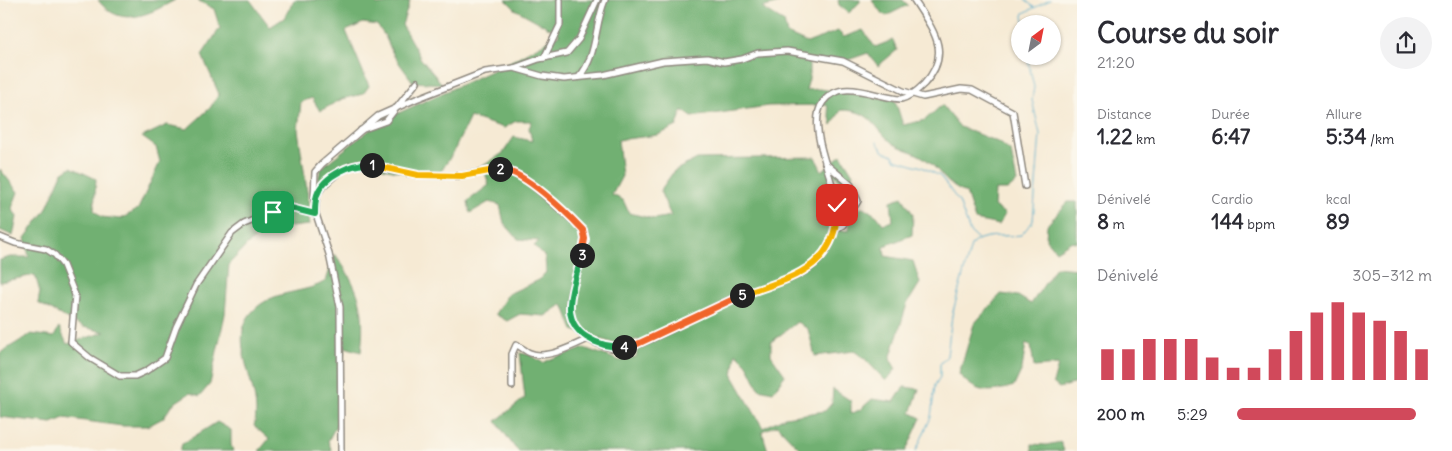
<!DOCTYPE html>
<html lang="fr">
<meta charset="utf-8">
<style>
body{margin:0;font-family:Delius,sans-serif;background:#f2f2f3;color:#2b2b33;height:100vh;display:flex;flex-direction:column;font-size:19px;white-space:nowrap}
*{box-sizing:border-box;margin:0}
p{font-size:16px;color:#7c7c81}
.icon{flex:none;width:28px;height:28px;fill:none;stroke:currentColor;stroke-width:2;stroke-linecap:round;stroke-linejoin:round}
.map{position:relative;flex:1;overflow:hidden}
.panel{display:flex;flex-direction:column;background:#fff;width:375px}
.panel>*{flex:none}
.needle{width:32px;rotate:32deg}
.controls{position:absolute;left:1011px;top:15px;display:grid;gap:10px}
.controls a{display:grid;place-items:center;width:50px;height:50px;border-radius:50%;background:#fff;box-shadow:0 1px 4px #0004;font-size:25px}
.pin{position:absolute;display:grid;place-items:center;width:42px;height:42px;color:#fff;margin:-21px;border-radius:10px;box-shadow:0 2px 8px #0006}
.km{position:absolute;width:25px;height:25px;margin:-12px;border-radius:50%;background:#222;color:#fff;font-size:14px;line-height:25px;text-align:center}
.round{display:grid;place-items:center;flex:none;width:52px;height:52px;border-radius:26px;background:#f2f2f3}
.head{display:flex;align-items:center;justify-content:space-between;height:85px;padding:0 20px}
h1{font-size:28px;font-weight:700;line-height:38px}
.stats{display:grid;grid-template-columns:repeat(3,1fr);gap:8px;height:85px;padding:5px 20px}
.stats div{display:grid;align-content:center}
.stats b{font-size:21px;font-weight:700}
.stats small{font-size:14px;font-weight:400}
.stats p{font-size:14px}
.chart{height:140px;padding:10px 20px}
.chart p{display:flex;justify-content:space-between}
.chart svg{width:100%;height:90px;margin-top:5px;stroke:#d1495b;stroke-width:6}
ul{padding:0 20px;list-style:none;font-size:16px}
li{display:grid;grid-template-columns:80px 60px 1fr;align-items:center;height:38px}
li i{height:12px;border-radius:6px;background:#d1495b}
main{display:flex;flex:1;min-height:0}
.map>svg:first-child{display:block}
</style>
<main>
<div class="map">
<svg width="1077" height="451" viewBox="0 0 1077 451">
<rect width="100%" height="100%" fill="#fbf7ec"/>
<filter id="ink" filterUnits="userSpaceOnUse"><feTurbulence type="fractalNoise" baseFrequency=".02" numOctaves="2"/><feDisplacementMap in="SourceGraphic" scale="10" xChannelSelector="R" yChannelSelector="G"/><feConvolveMatrix kernelMatrix="1 2 1 2 8 2 1 2 1" color-interpolation-filters="sRGB"/></filter>
<filter id="wash" filterUnits="userSpaceOnUse"><feTurbulence type="fractalNoise" baseFrequency=".0096" numOctaves="4" result="noise"/><feDisplacementMap in="SourceGraphic" scale="20" xChannelSelector="R" yChannelSelector="G"/><feGaussianBlur stdDeviation="1.12" result="paint"/><feColorMatrix in="noise" values="0 0 0 0 0 0 0 0 0 0 0 0 0 0 0 0 0 1.4 0 .05"/><feComposite in="paint" operator="in"/></filter>
<g filter="url(#wash)">
<rect width="100%" height="100%" fill="#f6ead4"/>
<g fill="#71b072" stroke="#4e6e4e">
<path d="M98,0H175C148,15 120,29 98,0Z"/>
<path d="M197,0H250L270,27L284,18L294,0H372L377,5L410,1L402,25L421,59L442,84L413,82L394,56L385,36L377,25L363,23L346,31L369,86L363,94L342,99L320,111L312,98L301,102L298,130L310,211L309,225L290,227L278,219L247,245L229,264L225,314L210,384L200,396L190,393L173,404L163,418L148,426H122L64,418L52,423L0,417V353L31,334L54,337L59,327L67,344L105,332L83,327L38,303L40,292L35,275L0,282V260L10,257H29L25,238L46,210L62,173L71,167L96,179L94,210L101,217L121,219L138,209L160,162L156,147L142,137L167,125L187,129L210,108L219,94L202,55L220,28L214,9Z"/>
<path d="M506,0H788L762,8L784,22L787,34L807,43L838,31L844,37L863,30L875,47L893,40L897,50L878,66L868,53L845,61L809,62V79L806,90L820,89L895,100L903,125L925,120L942,105L960,127L1000,143L1011,152L1017,182L1007,190H995L994,206L1005,214L999,225L975,220L966,193C947,186 943,174 928,161C919,153 905,150 894,144C874,130 874,110 841,110L832,125L827,105L768,106L692,117L682,110L677,126L658,135L618,140L622,176L612,195L623,200L629,213L654,219L671,216L660,191L674,171L697,159L815,157L822,171L841,155L853,174L848,183L838,179L832,173L840,207V230L849,231V216L863,207L877,216L883,224L893,221L891,201L902,197L913,214L912,235L884,246L885,256L913,261L920,283L907,304L890,359L896,369L886,381L864,358L854,351L815,356L808,329L797,322L771,342V355L785,375L773,392L759,389L747,364L736,353L733,376L763,428L785,417L825,411L832,403L833,389L851,401V414L861,409L872,399L894,402L904,387L919,389L911,413L921,418L906,451H802L777,425L762,431L768,451H519L515,448L496,421L525,398L520,353L531,355L543,363C556,355 570,355 584,348L621,361L636,357L639,339L619,345L573,330L563,304L545,316L520,314L507,321L495,314L508,294L539,280L546,272L545,257L534,246L539,241L518,239L504,223L500,205L489,202L470,213L468,201L489,185L483,166L503,153L514,137L532,141L529,128L532,121H516L504,128L470,117L453,153L440,173L397,171L349,160L330,179L316,184L322,167L381,121L504,65L560,34L515,9Z"/>
<path d="M838,0H860V2L849,13L839,5Z"/>
<path d="M872,0H903L908,5L886,16L878,9Z"/>
<path d="M0,169L18,192L12,208L17,217L13,236L0,230Z"/>
<path d="M1068,202H1077V243L1072,241L1056,251L1046,239L1047,225Z"/>
<path d="M335,254C360,289 366,309 361,352L345,347L339,372L337,424L328,441L332,451H259L269,439L254,426C266,387 217,335 261,304C280,290 307,293 326,281Z"/>
<path d="M1056,267L1077,269V383L1059,388L1053,383L1058,365L1034,367L1031,346L1026,343L1022,369L1014,386C990,393 977,395 959,374L974,324L1001,294L1018,296L1031,304Z"/>
<path d="M217,422L231,430V445L233,451H180L182,444Z"/>
<path d="M1061,442L1064,451H1032V444L1046,445Z"/>
</g>
<g fill="none" stroke-linecap="round" stroke-linejoin="round">
<g stroke="#49a5c8" stroke-width="1">
<path d="M1025,0L1034,7"/>
<path d="M1025,24L1023,16L1024,13L1050,0"/>
<path d="M877,142L883,151L893,155L895,159L922,167L940,176L959,202L970,232L978,239"/>
<path d="M916,451L931,417L935,385L940,377V364L947,356L952,315L971,246C978,233 1008,237 1021,235L1033,221L1040,134L1032,100L1034,87L1027,56"/>
</g>
</g>
</g>
<g filter="url(#ink)">
<g fill="none" stroke-linecap="round" stroke-linejoin="round">
<defs>
<g id="minor">
<path d="M544,58L560,25V0"/>
<path d="M514,68L542,76L564,79L603,75L663,61L707,58L724,62L742,59L758,53L787,51L843,61L903,91L923,97L961,89L972,90L1013,112L1025,186"/>
<path d="M579,77C598,55 594,26 605,0"/>
<path d="M361,130L386,121L417,82"/>
<path d="M825,163L851,185L858,201L843,225L834,230"/>
<path d="M314,200L315,172L322,164L378,116L416,99L485,72L514,68L539,59L567,53L579,39L597,0"/>
<path d="M315,211L329,254L340,307L341,451"/>
<path d="M315,214L317,194L323,186L341,170L358,164L418,175L462,176L494,169L504,170L523,177L579,226L585,234C587,264 555,301 577,329C588,343 615,353 632,347C665,335 698,314 730,300C752,290 776,285 798,275C810,269 821,260 828,248C834,235 839,218 837,204C833,178 806,125 823,102C842,77 876,98 901,99C910,97 917,91 924,84C953,53 933,30 914,0"/>
<path d="M0,237L15,243L46,249L55,255L63,265L75,295L71,342L90,358L120,376H135L146,371L165,358L176,327L196,285L232,233L244,224L273,212L291,208L315,214"/>
<path d="M512,386V354L516,345C522,347 525,351 530,353C546,360 573,346 588,339"/>
</g>
</defs>
<use href="#minor" stroke="#908a80" stroke-width="8"/>
<use href="#minor" stroke="#fff" stroke-width="5"/>
</g>
</g>
<g fill="none" stroke-linecap="round" stroke-linejoin="round" filter="url(#ink)">
<defs>
<path id="split-1" d="M273,212L291,208L315,214C315,208 315,201 317,195C323,176 354,161 372,165"/>
<path id="split-2" d="M372,165L418,175L462,176L500,169"/>
<path id="split-3" d="M500,169C524,171 566,212 583,230L585,239L582,255"/>
<path id="split-4" d="M582,255C578,271 571,287 570,304C568,335 598,347 624,347"/>
<path id="split-5" d="M624,347H631L742,295"/>
<path id="split-6" d="M742,295C791,278 839,268 837,205"/>
</defs>
<use href="#split-1" stroke="#fff" stroke-width="10"/>
<use href="#split-2" stroke="#fff" stroke-width="10"/>
<use href="#split-3" stroke="#fff" stroke-width="10"/>
<use href="#split-4" stroke="#fff" stroke-width="10"/>
<use href="#split-5" stroke="#fff" stroke-width="10"/>
<use href="#split-6" stroke="#fff" stroke-width="10"/>
<use href="#split-1" stroke="#22a559" stroke-width="6"/>
<use href="#split-2" stroke="#f5b400" stroke-width="6"/>
<use href="#split-3" stroke="#f0652b" stroke-width="6"/>
<use href="#split-4" stroke="#22a559" stroke-width="6"/>
<use href="#split-5" stroke="#f0652b" stroke-width="6"/>
<use href="#split-6" stroke="#f5b400" stroke-width="6"/>
</g>
</svg>
<div class="controls">
<a><svg class="needle" viewBox="-14 -14 28 28"><path d="M0-13l5 13h-10z" fill="#e53935"/><path d="M0 13l5-13h-10z" fill="#7c7c81"/></svg></a>
</div>
<div class="pin" style="left:273px;top:212px;background:#1e9e55"><svg class="icon" aria-label="arrive" viewBox="0 0 24 24"><path d="M6 21V4h12l-3 4 3 4H6"/></svg></div>
<div class="pin" style="left:837px;top:205px;background:#d93025"><svg class="icon" aria-label="check" viewBox="0 0 24 24"><path d="M5 12l5 5 9-10"/></svg></div>
<b class="km" style="left:372px;top:165px">1</b>
<b class="km" style="left:500px;top:169px">2</b>
<b class="km" style="left:582px;top:255px">3</b>
<b class="km" style="left:624px;top:347px">4</b>
<b class="km" style="left:742px;top:295px">5</b>
</div>
<section class="panel">
<div class="head"><div><h1>Course du soir</h1><p>21:20</p></div><a class="round"><svg class="icon" aria-label="share" viewBox="0 0 24 24"><path d="M12 15V3M7 8l5-5 5 5M5 13v7h14v-7"/></svg></a></div>
<div class="stats">
<div><p>Distance</p><b>1.22<small> km</small></b></div>
<div><p>Durée</p><b>6:47</b></div>
<div><p>Allure</p><b>5:34<small> /km</small></b></div>
</div>
<div class="stats">
<div><p>Dénivelé</p><b>8<small> m</small></b></div>
<div><p>Cardio</p><b>144<small> bpm</small></b></div>
<div><p>kcal</p><b>89</b></div>
</div>
<div class="chart"><p><span>Dénivelé</span>305–312 m</p>
<svg viewBox="0 0 160 44" preserveAspectRatio="none"><path d="M5 44V29M15 44V29M25 44V24M35 44V24M45 44V24M55 44V33M65 44V38M75 44V38M85 44V29M95 44V20M105 44V11M115 44V6M125 44V11M135 44V15M145 44V20M155 44V29"/></svg>
</div>
<ul>
<li><b>200 m</b>5:29<i style="width:92%"></i></li>
</ul>
</section>
</main>
